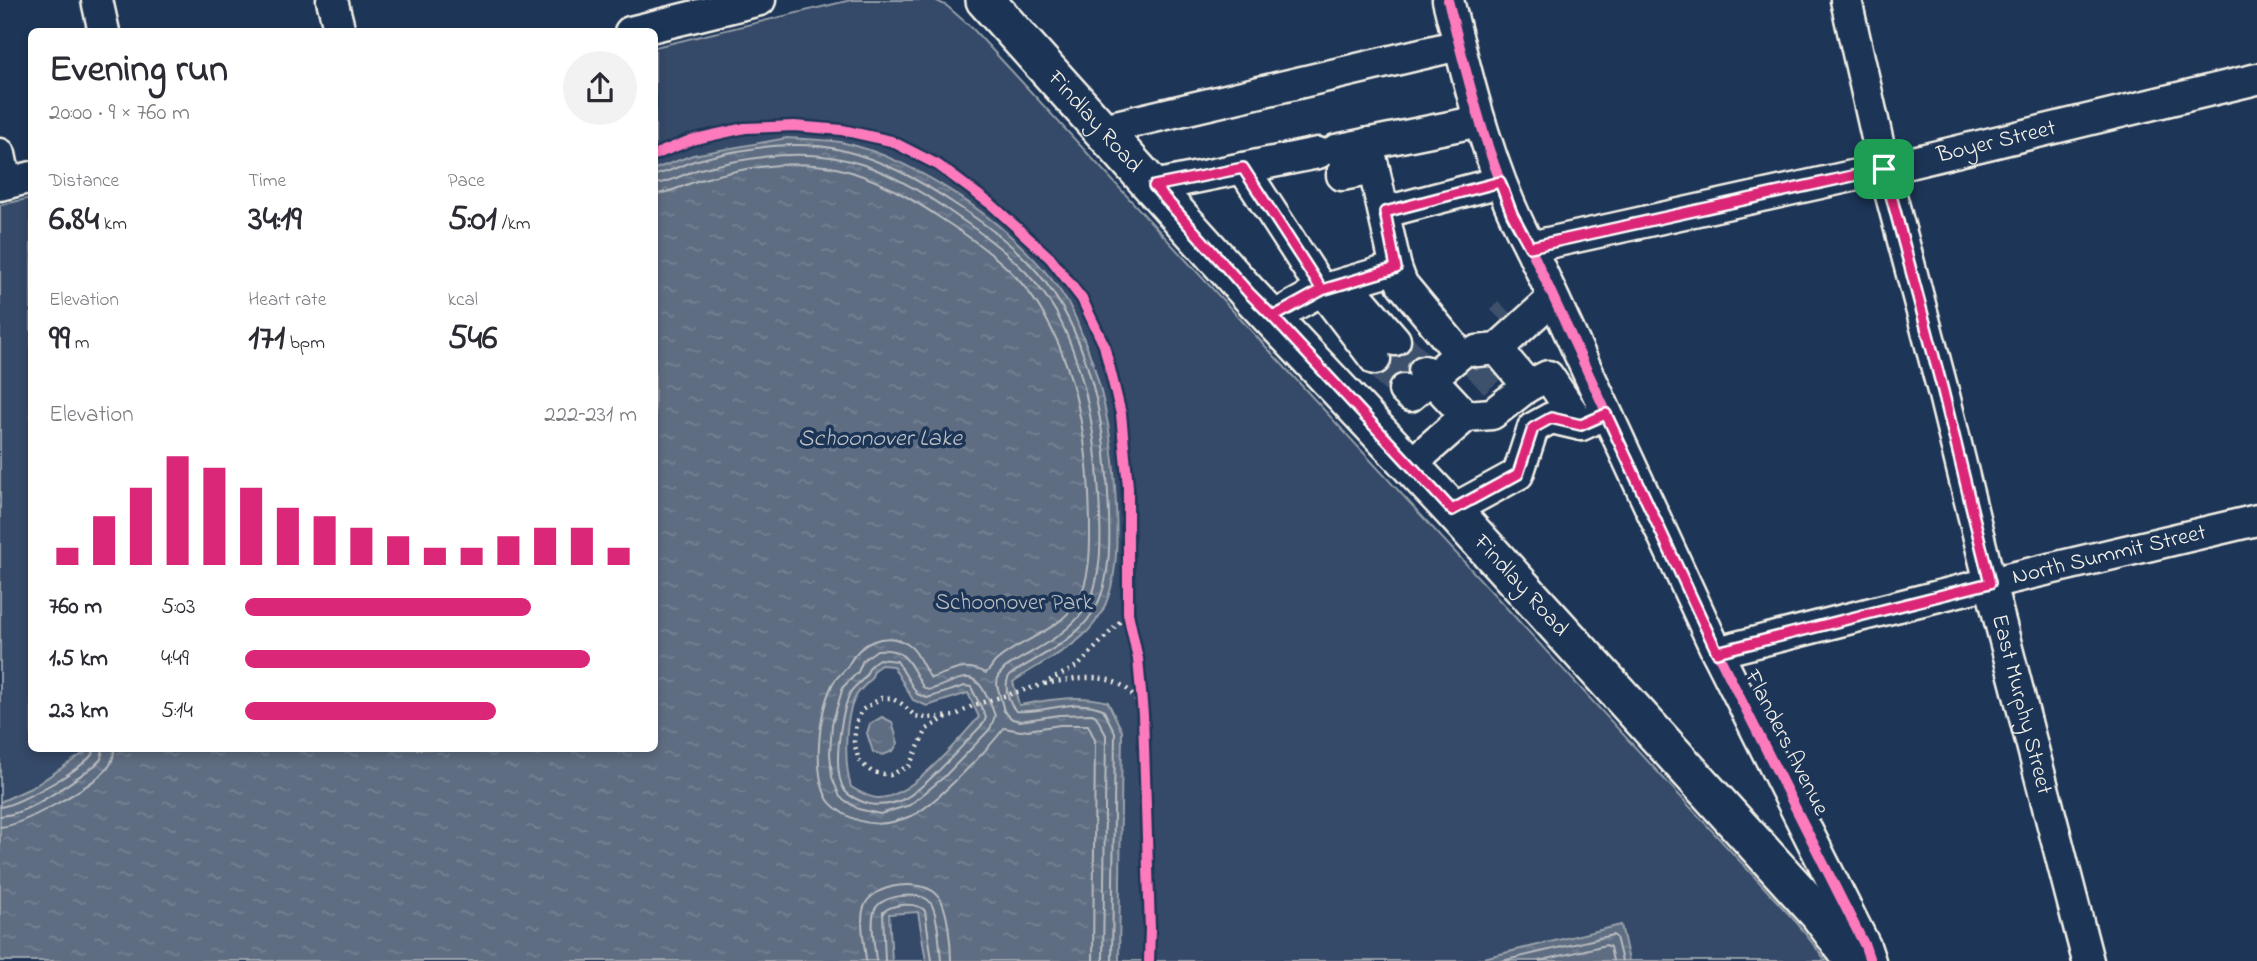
<!DOCTYPE html>
<meta charset="utf-8">
<style>
body{margin:0;font-family:"Indie Flower",sans-serif;background:#f2f2f3;color:#2b2b33;height:100vh;display:flex;flex-direction:column;font-size:26px;white-space:nowrap}
*{box-sizing:border-box;margin:0}
p{font-size:23px;color:#7c7c81}
.icon{flex:none;width:38px;height:38px;fill:none;stroke:currentColor;stroke-width:2;stroke-linecap:round;stroke-linejoin:round}
.map{position:relative;flex:1;overflow:hidden}
.drawer{position:absolute;left:28px;top:28px;width:630px;height:724px;display:flex;flex-direction:column;background:#fff;border-radius:10px;box-shadow:0 4px 10px #0003}
.drawer>*{flex:none}
.pin{position:absolute;display:grid;place-items:center;width:60px;height:60px;color:#fff;margin:-30px;border-radius:14px;box-shadow:0 4px 10px #0006}
.round{display:grid;place-items:center;flex:none;width:74px;height:74px;border-radius:37px;background:#f2f2f3}
.summary{display:flex;align-items:center;justify-content:space-between;height:119px;padding:0 21px}
h1{font-size:38px;font-weight:700;line-height:52px}
.stats{display:grid;grid-template-columns:repeat(3,1fr);gap:10px;height:119px;padding:7px 21px}
.stats div{display:grid;align-content:center}
.stats b{font-size:35px;font-weight:700}
.stats small{font-size:19px;font-weight:400}
.stats p{font-size:19px}
.chart{height:196px;padding:14px 21px}
.chart p{display:flex;justify-content:space-between}
.chart svg{width:100%;height:126px;margin-top:7px;stroke:#db2777;stroke-width:6}
ul{padding:0 21px;list-style:none;font-size:23px}
li{display:grid;grid-template-columns:112px 84px 1fr;align-items:center;height:52px}
li i{height:18px;border-radius:9px;background:#db2777}
.map>svg:first-child{display:block}
</style>
<div class="map">
<svg width="2257" height="961" viewBox="0 0 2257 961">
<defs>
<pattern id="water-ripples" width="26" height="14" patternUnits="userSpaceOnUse" patternTransform="scale(1.75)"><rect width="26" height="14" fill="#5e6d82"/><path d="M2 4q2-2 4 0t4 0M15 11q2-2 4 0t4 0" fill="none" stroke="#768294"/></pattern>
</defs>
<rect width="100%" height="100%" fill="#1d3557"/>
<filter id="ink" filterUnits="userSpaceOnUse"><feTurbulence type="fractalNoise" baseFrequency=".0143" numOctaves="2"/><feDisplacementMap in="SourceGraphic" scale="14" xChannelSelector="R" yChannelSelector="G"/><feConvolveMatrix kernelMatrix="1 2 1 2 8 2 1 2 1" color-interpolation-filters="sRGB"/></filter>
<g filter="url(#ink)">
<path fill="#354a67" stroke="#949ea8" stroke-width="2" d="M851,0H935L947,6L973,29L1797,923L1826,961H0V205L31,198L32,749H654L655,47Z"/>
<g fill="url(#water-ripples)" stroke="#9aa2ab" stroke-width="2" fill-rule="evenodd">
<path d="M787,138C804,139 822,139 840,142C918,157 1027,234 1068,303C1074,312 1077,322 1081,332C1102,381 1112,433 1115,486C1117,526 1121,580 1100,615C1081,648 1042,660 1013,682L1019,705C1048,700 1078,694 1108,702L1122,731L1119,961H926L918,912L889,914L892,961H0V802L33,787L90,749H654L655,169L693,155ZM881,665L893,666L913,700L927,706L968,693L979,717C958,740 910,800 877,798C867,797 860,792 851,787C844,764 844,717 856,696C862,685 872,683 874,670Z"/>
<path d="M882,717L892,722L898,743L893,751L883,755L873,752L867,733L870,724Z"/>
<path d="M1621,925L1629,961H1471Z"/>
</g>
<g fill="none" stroke-linecap="round" stroke-linejoin="round">
<g stroke="#b8bcbf" stroke-width="2">
<path d="M654,175C668,173 681,165 694,161C738,149 796,139 841,150C883,160 919,180 955,204C981,221 1007,240 1029,263C1087,323 1104,413 1108,493C1110,529 1113,581 1093,612C1075,642 1038,656 1010,675C1003,684 1008,703 1016,711C1044,714 1074,697 1103,709L1115,733L1112,961"/>
<path d="M654,184C670,183 685,173 700,169C753,156 808,147 861,164C897,176 928,196 958,217C995,242 1034,273 1056,312C1086,368 1096,434 1099,496C1101,529 1104,581 1085,609C1066,637 1032,650 1005,668L998,676L997,685L1004,711L1012,719L1020,721L1059,715L1092,714L1096,716L1106,735L1103,961"/>
<path d="M654,194C670,194 685,184 700,180C742,168 793,159 836,168C876,177 911,198 945,221C970,237 995,255 1016,277C1069,334 1085,418 1089,493C1090,525 1094,575 1077,602C1058,632 1021,639 996,661C992,665 990,670 986,673C962,662 955,671 931,678C922,668 919,651 907,644C884,630 859,644 849,664C845,672 836,676 832,685C819,713 812,772 828,800C832,806 838,810 844,814C867,827 887,826 911,816C931,809 990,747 1004,728L1021,731L1060,725H1088L1095,740L1093,961"/>
<path d="M877,650C907,647 910,665 923,687L928,690C953,685 971,663 986,695C990,702 993,709 995,716L990,729L944,777L910,805L880,814L858,809L840,797L832,777L830,753L832,724L843,687L858,672L863,660Z"/>
<path d="M879,659L897,661L917,694L927,698L965,686L971,687L986,717L984,723C964,743 930,784 906,798C895,804 881,806 869,804C862,802 850,797 845,791C831,771 841,717 849,695C852,686 862,683 866,675C870,667 870,664 879,659Z"/>
<path d="M0,807C18,805 92,765 95,749"/>
<path d="M0,816C28,815 71,782 94,766L101,759L103,749"/>
<path d="M0,827C22,826 92,786 107,769C112,763 114,757 114,749"/>
<path d="M866,961C865,945 859,922 864,907C872,883 925,877 939,897C948,909 951,946 951,961"/>
<path d="M876,961C875,946 870,927 874,912C877,895 921,890 930,902C938,911 940,949 941,961"/>
<path d="M885,961L883,912C892,904 917,901 925,911L932,961"/>
<path d="M1502,961L1613,935L1616,937L1622,961"/>
<path d="M1539,961L1606,945L1610,947L1613,961"/>
</g>
<g stroke="#3d516d" stroke-width="30" stroke-dasharray="30 15" stroke-linecap="butt">
<path d="M1501,320L1509,312"/>
<path d="M1395,340L1424,371"/>
<path d="M1375,359L1404,390"/>
<path d="M1474,383L1495,364"/>
</g>
<defs>
<g id="minor">
<path d="M97,0L104,32"/>
<path d="M332,0L340,32"/>
<path d="M1448,0C1469,84 1489,170 1530,247L1717,652L1865,946L1870,961"/>
<path id="s1" d="M1846,0L1884,169L1943,391L1990,583L2088,961"/>
<path d="M630,32L760,0"/>
<path d="M1103,129L1459,45"/>
<path d="M1368,143L1396,268L1402,284L1460,354L1410,396L1404,390"/>
<path d="M1336,150L1480,121"/>
<path d="M0,154L6,183"/>
<path d="M1243,168L1322,290L1375,359"/>
<path d="M1342,175L1374,169"/>
<path d="M0,185L32,177"/>
<path d="M1154,186L1318,153"/>
<path d="M1385,212L1500,182"/>
<path id="s2" d="M1530,247L1884,169L2257,79"/>
<path d="M1346,283L1395,340"/>
<path d="M1273,317L1322,290L1396,268"/>
<path d="M1477,351L1497,349L1552,299"/>
<path d="M1528,386L1548,376L1581,425L1590,421"/>
<path d="M1466,416L1492,414L1528,386L1497,349"/>
<path d="M1410,465L1466,416L1424,371"/>
<path d="M1452,510L1518,474L1533,428L1551,418L1581,425"/>
<path id="s3" d="M1717,652L1990,583L2257,520"/>
</g>
<g id="major">
<path id="s4" d="M985,0L1249,294L1452,510L1818,913L1854,961"/>
</g>
</defs>
<use href="#minor" stroke="#f4f1e8" stroke-width="35"/>
<use href="#major" stroke="#f4f1e8" stroke-width="42"/>
<g stroke="#f4f1e8" stroke-width="4.5" stroke-dasharray="2 5" stroke-linecap="butt">
<path d="M1045,684C1072,679 1106,671 1128,690C1135,696 1139,707 1143,715"/>
<path d="M947,717L927,729L909,766L890,775L872,772L859,761L854,742L856,723L862,710L881,698H891L902,704L915,716L926,718L955,716L974,705L1041,685L1079,665L1128,613"/>
</g>
<use href="#minor" stroke="#1d3557" stroke-width="30"/>
<use href="#major" stroke="#1d3557" stroke-width="37"/>
<defs>
<g id="cycleway">
<path d="M1448,0C1469,84 1489,170 1530,247L1717,652L1865,946L1870,961"/>
<path d="M654,155L691,140L745,128L794,126L842,130L891,141L938,165L992,205L1050,258L1082,299L1104,345L1121,414L1128,487V613L1138,659L1143,715L1150,929L1149,961"/>
</g>
</defs>
<use href="#cycleway" stroke="#1d3557" stroke-width="15"/>
<use href="#cycleway" stroke="#fd7abc" stroke-width="10"/>
</g>
</g>
<g fill="none" stroke-linecap="round" stroke-linejoin="round" filter="url(#ink)">
<defs>
<path id="route" d="M1884,169L1530,247L1512,214L1500,182L1385,212L1396,268L1322,290L1273,317L1249,293L1154,186L1243,168L1322,290L1273,317L1452,510L1518,474L1533,428L1551,418L1581,425L1606,414L1717,652L1990,583L1943,391L1884,169"/>
</defs>
<use href="#route" stroke="#fff" stroke-width="14"/>
<use href="#route" stroke="#db2777" stroke-width="9"/>
</g>
<g text-anchor="middle" dominant-baseline="central" stroke-width="7" stroke-linejoin="round" paint-order="stroke">
<g font-size="23" fill="#f4f1e8" stroke="#1d3557">
<text stroke="none"><textPath href="#s4" startOffset="164">Findlay Road</textPath></text>
<text stroke="none"><textPath href="#s2" startOffset="478">Boyer Street</textPath></text>
<text stroke="none"><textPath href="#s3" startOffset="404">North Summit Street</textPath></text>
<text stroke="none"><textPath href="#s4" startOffset="794">Findlay Road</textPath></text>
<text stroke="none"><textPath href="#s1" startOffset="726">East Murphy Street</textPath></text>
<text transform="translate(1786 743) rotate(63)">Flanders Avenue</text>
</g>
<g font-size="23" fill="#bbbfc1" stroke="#1d3557">
<text x="1014" y="603">Schoonover Park</text>
</g>
<g font-size="24" font-style="italic" fill="#c0c3c4" stroke="#1d3557">
<text x="880" y="439">Schoonover Lake</text>
</g>
</g>
</svg>
<div class="pin" style="left:1884px;top:169px;background:#1e9e55"><svg class="icon" aria-label="arrive" viewBox="0 0 24 24"><path d="M6 21V4h12l-3 4 3 4H6"/></svg></div>
<section class="drawer">
<div class="summary"><div><h1>Evening run</h1><p>20:00 · 9 × 760 m</p></div><a class="round"><svg class="icon" aria-label="share" viewBox="0 0 24 24"><path d="M12 15V3M7 8l5-5 5 5M5 13v7h14v-7"/></svg></a></div>
<div class="stats">
<div><p>Distance</p><b>6.84<small> km</small></b></div>
<div><p>Time</p><b>34:19</b></div>
<div><p>Pace</p><b>5:01<small> /km</small></b></div>
</div>
<div class="stats">
<div><p>Elevation</p><b>99<small> m</small></b></div>
<div><p>Heart rate</p><b>171<small> bpm</small></b></div>
<div><p>kcal</p><b>546</b></div>
</div>
<div class="chart"><p><span>Elevation</span>222–231 m</p>
<svg viewBox="0 0 160 44" preserveAspectRatio="none"><path d="M5 44V38M15 44V27M25 44V17M35 44V6M45 44V10M55 44V17M65 44V24M75 44V27M85 44V31M95 44V34M105 44V38M115 44V38M125 44V34M135 44V31M145 44V31M155 44V38"/></svg>
</div>
<ul>
<li><b>760 m</b>5:03<i style="width:73%"></i></li>
<li><b>1.5 km</b>4:49<i style="width:88%"></i></li>
<li><b>2.3 km</b>5:14<i style="width:64%"></i></li>
</ul>
</section>
</div>
